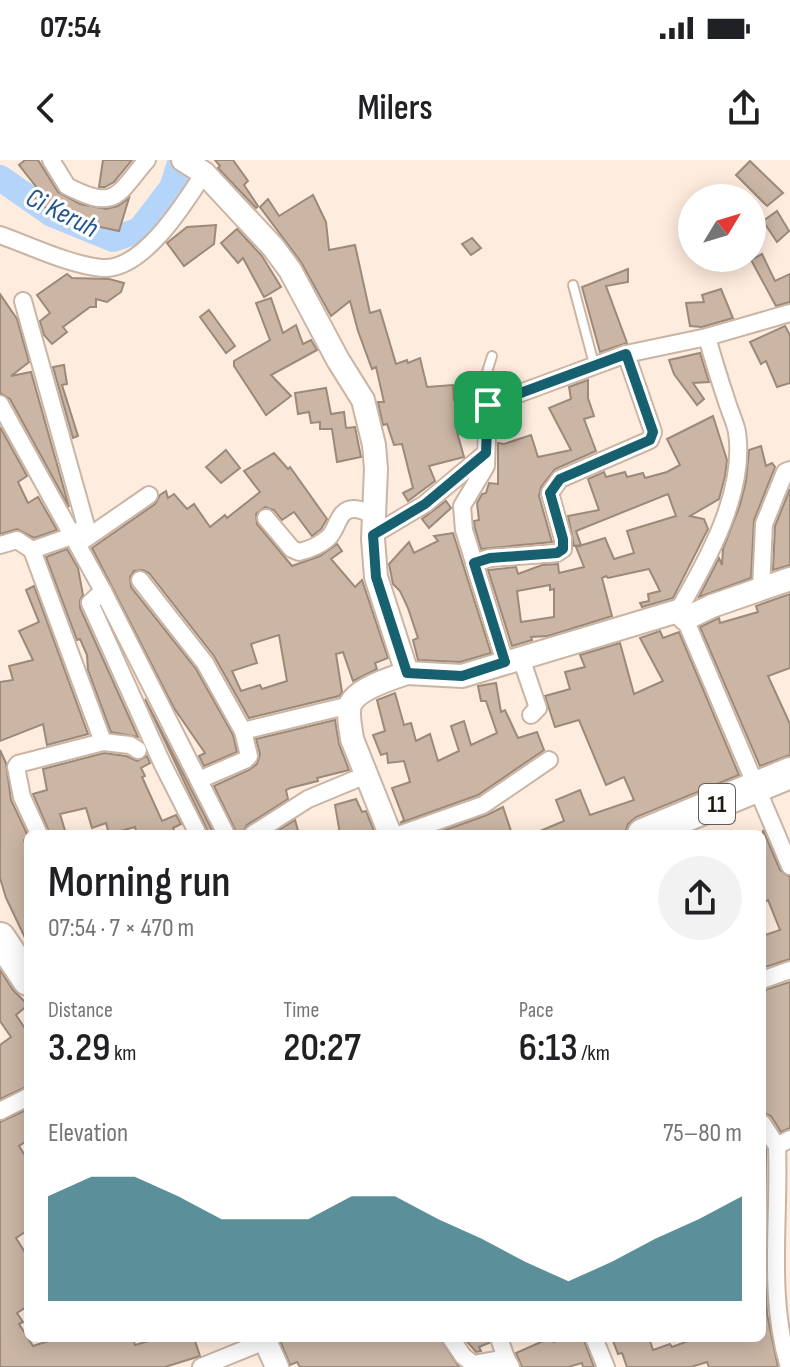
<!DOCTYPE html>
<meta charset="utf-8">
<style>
body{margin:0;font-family:"Sofia Sans Condensed",sans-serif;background:#f2f2f2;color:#202124;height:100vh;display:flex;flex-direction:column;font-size:30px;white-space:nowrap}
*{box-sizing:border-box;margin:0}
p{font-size:26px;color:#757577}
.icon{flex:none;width:44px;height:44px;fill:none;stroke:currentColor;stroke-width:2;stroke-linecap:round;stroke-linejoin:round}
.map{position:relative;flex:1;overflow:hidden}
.sheet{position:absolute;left:24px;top:670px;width:742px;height:512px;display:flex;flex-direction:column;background:#fff;border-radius:12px;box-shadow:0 4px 20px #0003}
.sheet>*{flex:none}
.needle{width:52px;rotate:52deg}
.tools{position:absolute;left:678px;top:24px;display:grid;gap:16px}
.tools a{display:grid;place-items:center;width:88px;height:88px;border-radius:50%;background:#fff;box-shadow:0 4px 20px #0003;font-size:40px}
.pin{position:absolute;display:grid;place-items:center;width:68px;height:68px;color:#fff;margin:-34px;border-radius:16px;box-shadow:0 4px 12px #0006}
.round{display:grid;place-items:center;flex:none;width:84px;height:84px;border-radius:42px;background:#f2f2f2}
.headline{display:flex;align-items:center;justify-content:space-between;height:136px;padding:0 24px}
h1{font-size:44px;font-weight:600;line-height:60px}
.metrics{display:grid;grid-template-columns:repeat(3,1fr);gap:12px;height:136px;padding:8px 24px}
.metrics div{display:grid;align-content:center}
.metrics b{font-size:40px;font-weight:600}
.metrics small{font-size:22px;font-weight:400}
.metrics p{font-size:22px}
.chart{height:224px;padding:16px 24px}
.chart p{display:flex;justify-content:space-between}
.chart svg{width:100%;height:144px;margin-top:8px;fill:#17606f;opacity:.7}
.status{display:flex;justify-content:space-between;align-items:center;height:56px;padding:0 40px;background:#fff;direction:ltr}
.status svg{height:22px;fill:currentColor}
header{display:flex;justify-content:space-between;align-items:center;height:104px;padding:0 24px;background:#fff;font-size:36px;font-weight:600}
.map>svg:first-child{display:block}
</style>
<div class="status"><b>07:54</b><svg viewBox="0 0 49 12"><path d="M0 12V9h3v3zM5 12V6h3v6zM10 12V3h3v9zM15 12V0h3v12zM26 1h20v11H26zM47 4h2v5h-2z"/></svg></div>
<header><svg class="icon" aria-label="back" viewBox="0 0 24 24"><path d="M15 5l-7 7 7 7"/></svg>Milers<svg class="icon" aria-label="share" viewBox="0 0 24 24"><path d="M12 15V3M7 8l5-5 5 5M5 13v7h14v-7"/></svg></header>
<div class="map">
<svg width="790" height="1207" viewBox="0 0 790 1207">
<rect width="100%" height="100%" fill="#feecde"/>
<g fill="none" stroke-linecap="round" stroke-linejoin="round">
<path stroke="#b5d4f9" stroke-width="26" d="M0,18L52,54L113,79L140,70L172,28L181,0"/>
</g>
<g fill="#cbb6a5" stroke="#9c8979" stroke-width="2" fill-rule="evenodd">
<path d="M25,0H38L58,32L80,44L106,49L118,46L129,38L119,71L82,63L51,48L49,50L34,40L41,33L19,5Z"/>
<path d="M103,0H132L114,22L105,27H99Z"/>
<path d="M215,0H233L248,21L244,25L258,46L256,48L218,8L220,6Z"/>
<path d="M750,1L783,33L767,46L736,15Z"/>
<path d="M313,35L326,62L329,90L355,85L370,153L380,150L396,204L407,200L408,203L420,198L427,227L453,225L454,240H478L476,273L457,272L464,297L429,306L435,321L408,341L403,333L413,328L402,284L394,285L387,264L383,265L378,242H384L376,207L372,209L358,171L350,141L331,156L301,102L260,47L268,39L279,56Z"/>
<path d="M777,51L789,71L777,82L763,61Z"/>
<path d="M216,65L214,84L184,106L167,83L187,67Z"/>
<path d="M237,69L262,96L281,127L264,137L243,98L238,103L221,83Z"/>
<path d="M472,78L481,88L471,95L462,84Z"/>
<path d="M762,94L775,121L790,114V142L776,146L751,100Z"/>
<path d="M628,109V122L606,126L627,183L600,192L582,127Z"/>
<path d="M67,114L72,118L109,119L124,123L121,132L107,142L96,139V147H90L63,167L67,172L52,184L44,175L40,161L50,153L37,135Z"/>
<path d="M721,129L733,158L702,167L690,166L686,143L704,142L702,135Z"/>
<path d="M0,134L17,159L29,202L11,216L31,212L69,347L10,239L0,233Z"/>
<path d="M271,138L283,173L296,165L303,184L311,180L317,190L271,215L291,236L266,255L234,206V201L270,180L256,143Z"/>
<path d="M209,150L235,186L226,193L200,157Z"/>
<path d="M785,166L790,175V223L777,227L766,201L761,204L750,182Z"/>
<path d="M700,193L709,222L693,223L704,239L697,245L674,214L669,200Z"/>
<path d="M64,205L67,224L62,225L78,276L73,278L53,207Z"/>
<path d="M588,220V238L594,256L584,259L596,291L555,309L541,327L539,336L552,382L481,389L475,368L474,361L479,360L477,343L482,334L486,333L489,323L498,324V283L504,284L531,275L538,297L571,290L549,248L571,239L569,227Z"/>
<path d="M326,228L331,254L344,252L346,268L355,267L361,297L337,302L332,269H320V262L311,263L309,252L298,254L295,233Z"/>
<path d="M713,256L727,300L725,316L719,339L690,356L704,359L708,369L673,438L642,447L640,443L649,441L648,434L660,431L649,409L608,418L606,416L602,418L612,456L548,476L531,477L532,480L512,486L488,410L516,407L518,414L542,405L558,404L559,413L584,407L576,387L605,378L614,399L634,393L627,371L676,356L668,334L576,371L581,385L574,386L568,356L599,350L588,319L604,312L606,317L625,312L627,317L643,313L645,318L667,312L680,305L667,279ZM550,425V430L554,429V457L521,462L517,431Z"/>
<path d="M0,267L27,316L18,322L28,343L38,337L57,370L34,378L17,369L0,374Z"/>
<path d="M761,286L766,306L772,303L775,307L754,360L751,418L699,437L719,398L722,405L723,389L740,345L746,321L749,290Z"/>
<path d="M226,290L240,308L221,323L206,307Z"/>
<path d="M274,293L288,309L290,307L327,359L321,369L312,376L294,352L282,360L274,350L265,347L256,354L257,364L292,406L320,396L337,384L342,391L331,399L355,427L362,420L388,498L375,503L377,509L353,521L343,492L336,494L342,532L339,536L249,558L214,496L149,413L143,410L134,411L130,417L131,427L196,509L233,575L237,592L204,606L199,596L205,593L174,548L92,388L155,344L160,335L166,331L168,338L174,334L187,349L194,344L210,367L225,355L227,358L260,332L244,311ZM279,475L287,521L262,529L260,525L241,531L232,511L257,503L251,484Z"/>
<path d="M790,329V405L773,410L775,366Z"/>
<path d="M446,341L451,348L429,368L422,359Z"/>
<path d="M453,373L491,493L460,502L418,500L413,480L418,478L408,448L400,431L393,424L389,404L409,382L414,393L438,381L434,376Z"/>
<path d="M67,389L78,408L83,435L80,440V448L138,577L111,572L88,510L87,495L80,479L77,480L46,397Z"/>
<path d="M34,426L88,574L47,585L43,564L0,581V522L13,520L9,506L33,500L19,471L39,462L26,430Z"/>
<path d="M790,434V508L768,516L790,564V595L760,606L700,467L719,458L720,463L758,452L756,446Z"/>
<path d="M660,471L663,478L679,472L739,615L636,657L628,664L625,674H533L564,661L556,640L580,630L590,655L634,640L624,617L606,625L579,560L555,567L545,536L570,529L565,512L585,507L580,495L620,483L634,534L663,521L640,478Z"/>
<path d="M496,523L501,552L505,550L518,578L537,572L544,590L478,635L400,663L404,660L392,628L410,622L404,601L388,603L387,593L381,595L373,575L385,571L377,540L395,533L404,565L411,563L416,581L430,574L438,601L459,591L451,566L464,561L471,585L497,573L486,541H481L478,526Z"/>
<path d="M145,539L214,674H209Z"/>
<path d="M335,560L339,584L349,610L317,618L318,621L290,628L286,630L288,639L247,665L242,674H237L214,626L249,610L257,604L260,594L256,579Z"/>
<path d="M0,590L6,603L11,640L28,676V679L24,680L28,694V784L6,738L0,718Z"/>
<path d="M104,593L126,596L137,601L147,596L150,603L141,608L145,616L142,617L162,661L176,655L181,664L173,668L176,674H137L135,667L109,674L106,663L92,668L86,648L60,654L66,674H50L33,634L47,630L43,609Z"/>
<path d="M356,639L362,652L366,651L375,674H340L335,645Z"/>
<path d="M503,647L512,674H434L487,655Z"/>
<path d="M295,660L299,674H273Z"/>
<path d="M763,670L780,710L790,717V799L762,808V776L780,770L768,740L762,744Z"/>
<path d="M0,810L13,830L28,845L16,855L28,873V926L0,939V885L11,877L0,861Z"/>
<path d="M790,822V968L781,972L771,956L762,952V831Z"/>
<path d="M28,949V980L19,986L28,1000V1070L16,1078L28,1097V1146L17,1153L23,1162L19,1164L33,1186L58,1178H133L135,1185L159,1178H194L200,1196L165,1207H0V962Z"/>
<path d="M762,985L766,989L765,1074H762Z"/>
<path d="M762,1109H765L767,1154L778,1207H709L707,1202L691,1207H627L622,1193L618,1194L612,1178H649L653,1190L670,1184L672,1187L696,1178H762Z"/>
<path d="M279,1178H440L459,1207H300L297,1202L290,1205Z"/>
<path d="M464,1178H488L489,1183L479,1187L481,1191L476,1192Z"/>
<path d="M550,1178L554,1182L562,1178H583L594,1207H583L582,1203L568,1207H522L516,1193Z"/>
</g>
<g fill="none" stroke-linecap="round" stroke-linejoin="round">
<defs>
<g id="lane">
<path d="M573,125L594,204"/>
<path d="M488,245L487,212L492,196"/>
</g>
<g id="street">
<path d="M51,0L67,26C117,52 117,34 147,0"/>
<path d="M0,75C31,86 70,105 102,108C143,111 185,43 204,13"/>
<path d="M0,244L103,431L226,674"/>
<path d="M266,358L292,389L299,392C309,390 322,384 329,377C338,368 338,348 355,349C360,349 368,353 374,355"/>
<path d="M373,375L425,344L486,293"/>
<path d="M78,384L149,335"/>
<path d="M0,385L17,380L32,390L72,376L86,366L23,141"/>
<path d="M32,390L103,582L18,604L16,607L22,637L39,674"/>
<path d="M474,403L490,398L557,393L563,389V379L550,333L560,319L650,280L653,272L626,194"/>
<path d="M140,420L205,503L243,571"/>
<path d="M761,430L764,364L785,312L790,310"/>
<path d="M103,431L90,443L163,605L198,674"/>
<path d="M678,451C707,401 746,332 737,272C735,262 730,252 727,242C720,221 713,199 707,177"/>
<path d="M685,459L790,706"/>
<path d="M521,498L538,548L531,555"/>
<path d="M505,502L464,370L462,346L486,306L488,245L626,194L707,177L790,153"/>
<path d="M103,582L130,585L138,590"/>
<path d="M199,620L245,600L249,596L243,571L350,545"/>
<path d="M253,674L308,639L366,615"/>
<path d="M401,674L483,645L549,600"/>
<path d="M762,820L790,810"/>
<path d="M0,951L28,937"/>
<path d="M762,963L777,986L790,979"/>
<path d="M777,986C780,1060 767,1135 789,1207"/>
<path d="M451,1178L463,1196L473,1204L506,1198L511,1207"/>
<path d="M499,1178L506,1198"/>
<path d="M594,1178L606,1207"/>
<path d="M201,1207L265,1181"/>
</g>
<g id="secondary">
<path d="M183,0L204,13L273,87L290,110L338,200L363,240L374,285L376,309L373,379L376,417L407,513C392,518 356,529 350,545C347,555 351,569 352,579L390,674"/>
<path d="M407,513L462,516L678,451L685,459L712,446L790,419"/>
<path d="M264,1178L277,1207"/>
</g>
<g id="highway">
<path d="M643,674L790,613"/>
<path d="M0,778L28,820"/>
</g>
</defs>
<use href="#lane" stroke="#cab5a4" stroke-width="12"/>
<use href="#street" stroke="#cab5a4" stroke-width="20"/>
<use href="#secondary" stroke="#cab5a4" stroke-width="26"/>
<use href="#highway" stroke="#cab5a4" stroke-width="34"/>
<use href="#lane" stroke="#fff" stroke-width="8"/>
<use href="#street" stroke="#fff" stroke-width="16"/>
<use href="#secondary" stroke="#fff" stroke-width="22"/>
<use href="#highway" stroke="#fff" stroke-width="30"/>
</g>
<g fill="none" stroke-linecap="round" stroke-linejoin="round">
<defs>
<path id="route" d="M626,194L653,272L650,280L560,319L550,333L563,379V389L557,393L490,398L474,403L505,502L462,516L407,513L376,417L373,375L425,344L486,293L488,245Z"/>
</defs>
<use href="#route" stroke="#fff" stroke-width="16"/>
<use href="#route" stroke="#17606f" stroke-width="10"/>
</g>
<g text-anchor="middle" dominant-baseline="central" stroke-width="6" stroke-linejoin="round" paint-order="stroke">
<rect fill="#fff" stroke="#635d59" stroke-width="2" x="699" y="624" width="36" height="40" rx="6"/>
<g font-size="24" font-weight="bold" fill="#201812">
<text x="717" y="644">11</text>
</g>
<g font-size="28" font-style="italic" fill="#22558e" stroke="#fff">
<text transform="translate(62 53) rotate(27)">Ci Keruh</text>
</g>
</g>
</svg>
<div class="tools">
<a><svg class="needle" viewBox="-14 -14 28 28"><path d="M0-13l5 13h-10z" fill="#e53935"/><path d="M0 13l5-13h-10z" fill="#757577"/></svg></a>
</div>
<div class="pin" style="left:488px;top:245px;background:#1e9e55"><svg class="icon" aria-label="arrive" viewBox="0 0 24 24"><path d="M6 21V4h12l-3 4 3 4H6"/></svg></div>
<section class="sheet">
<div class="headline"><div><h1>Morning run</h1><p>07:54 · 7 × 470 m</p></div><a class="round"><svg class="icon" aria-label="share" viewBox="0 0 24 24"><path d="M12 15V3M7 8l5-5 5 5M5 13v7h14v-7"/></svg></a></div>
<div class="metrics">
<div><p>Distance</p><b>3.29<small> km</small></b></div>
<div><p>Time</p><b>20:27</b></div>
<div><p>Pace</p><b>6:13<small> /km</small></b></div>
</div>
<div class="chart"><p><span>Elevation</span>75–80 m</p>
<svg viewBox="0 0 160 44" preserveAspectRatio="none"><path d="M0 44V12L10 6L20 6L30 12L40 19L50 19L60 19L70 12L80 12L90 19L100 25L110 32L120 38L130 32L140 25L150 19L160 12V44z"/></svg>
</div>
</section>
</div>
